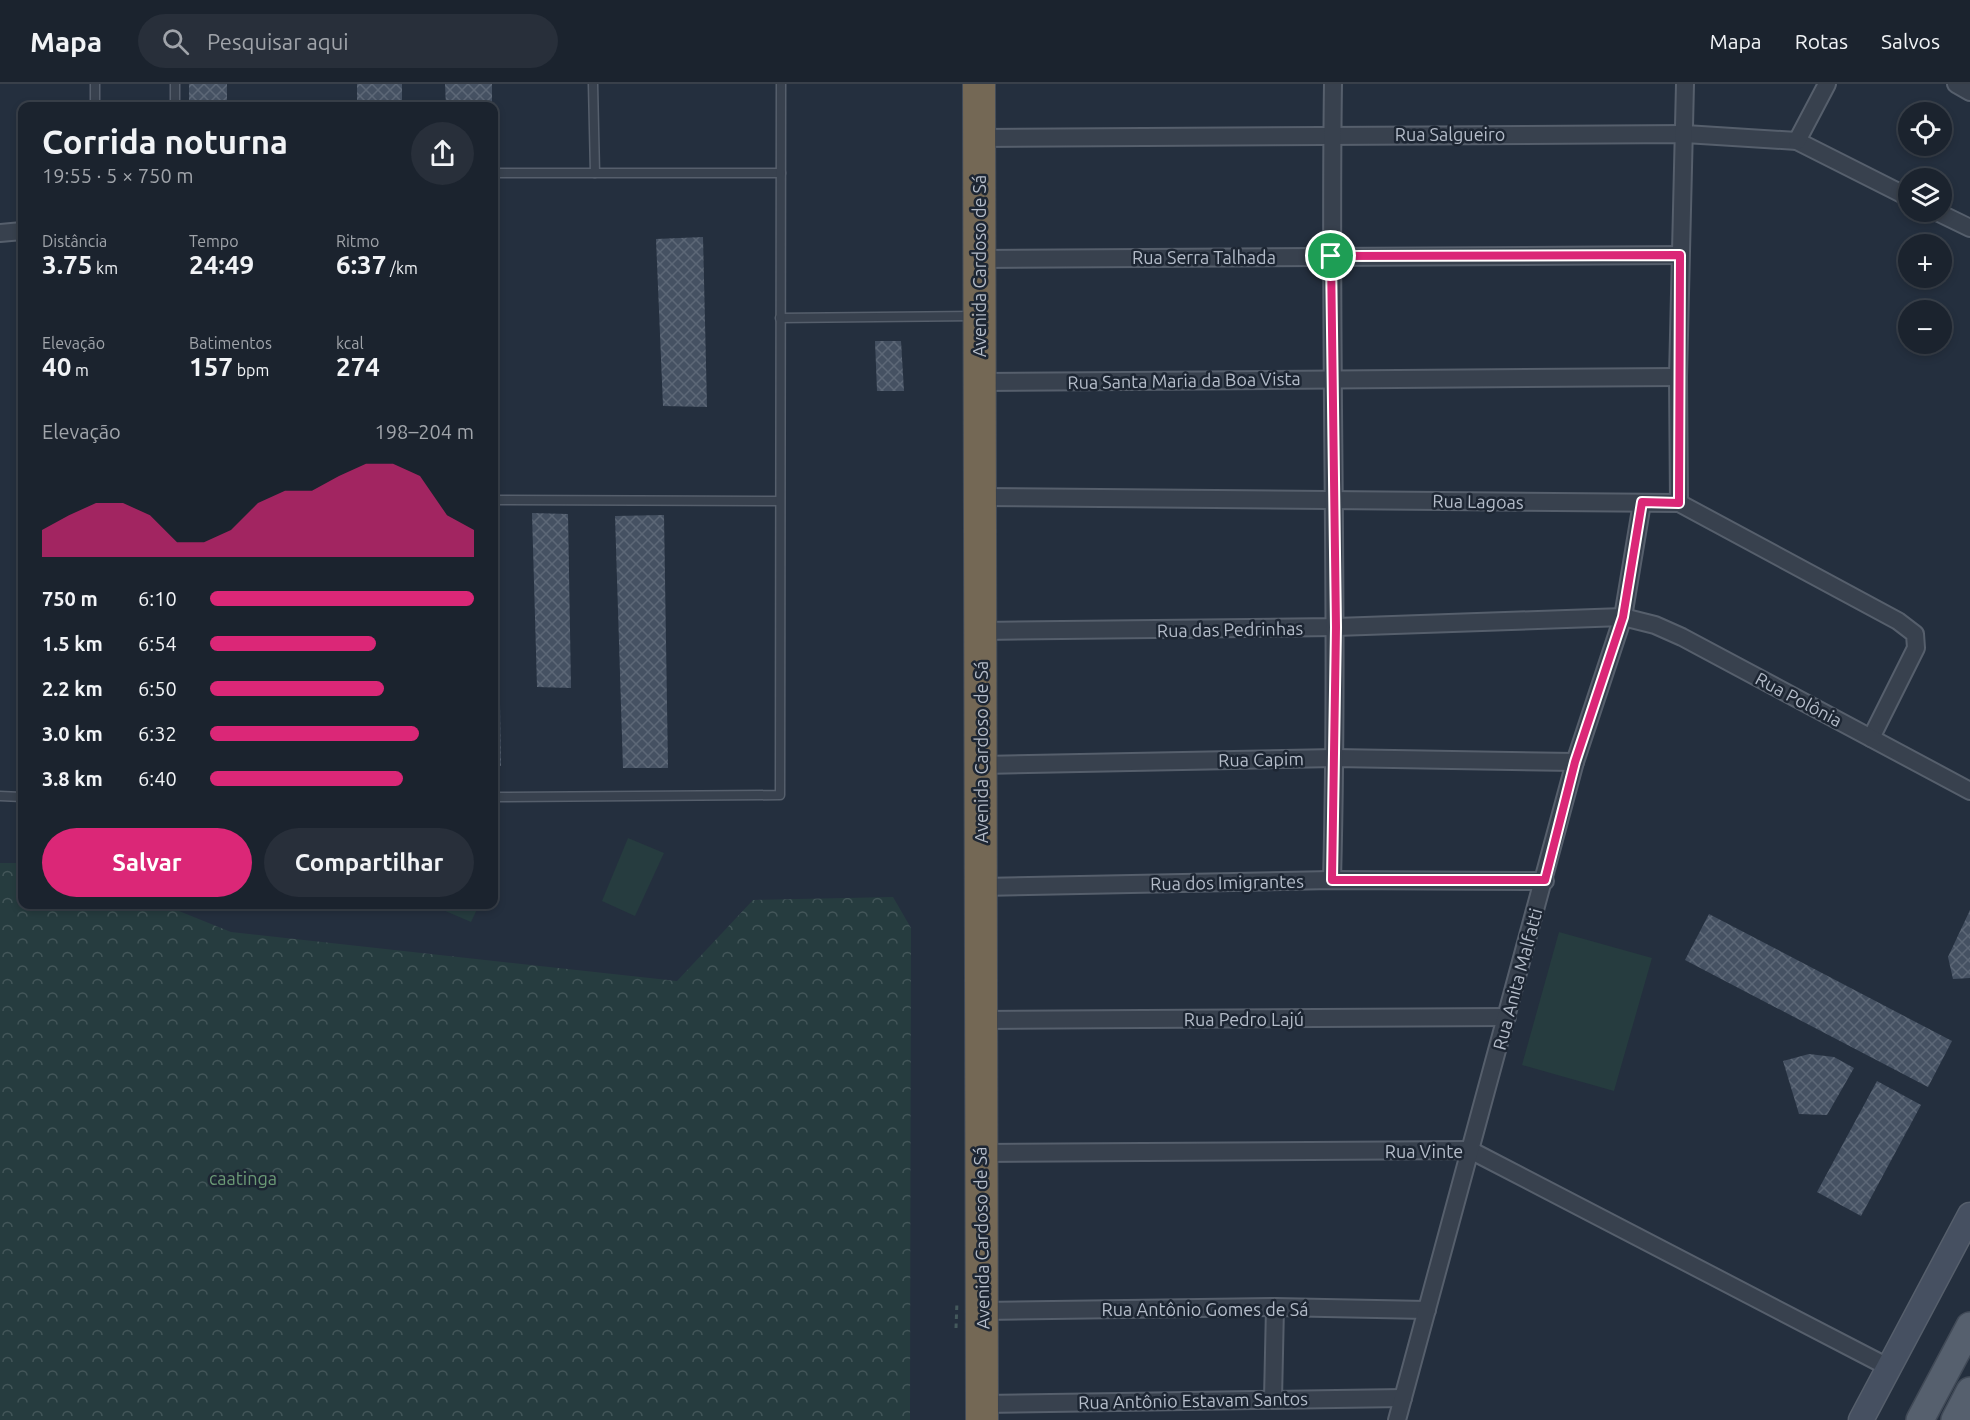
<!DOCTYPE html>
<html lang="pt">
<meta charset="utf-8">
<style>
body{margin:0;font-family:Ubuntu,sans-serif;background:#282f3a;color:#f1f3f6;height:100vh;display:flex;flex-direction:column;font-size:22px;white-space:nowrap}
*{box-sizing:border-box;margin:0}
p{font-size:20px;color:#a0a4aa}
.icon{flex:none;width:33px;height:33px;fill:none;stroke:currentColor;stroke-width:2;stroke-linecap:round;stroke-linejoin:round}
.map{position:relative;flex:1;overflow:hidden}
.sheet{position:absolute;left:18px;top:18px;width:480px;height:807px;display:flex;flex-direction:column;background:#1b232e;border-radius:12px;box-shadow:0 3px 9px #0003,0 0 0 2px #39404a}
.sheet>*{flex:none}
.tools{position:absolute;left:1898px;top:18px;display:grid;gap:12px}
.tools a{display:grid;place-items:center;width:54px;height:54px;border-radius:50%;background:#1b232e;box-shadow:0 3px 9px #0003,0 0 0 2px #39404a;font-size:30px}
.pin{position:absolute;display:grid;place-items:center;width:51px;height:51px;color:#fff;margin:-26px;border:3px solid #fff;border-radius:50%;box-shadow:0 2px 6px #0007}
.round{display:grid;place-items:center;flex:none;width:63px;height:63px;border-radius:32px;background:#282f3a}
.head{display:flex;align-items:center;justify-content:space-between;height:102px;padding:0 24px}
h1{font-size:33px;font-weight:700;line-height:45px}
.stats{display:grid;grid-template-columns:repeat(3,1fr);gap:9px;height:102px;padding:6px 24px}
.stats div{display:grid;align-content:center}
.stats b{font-size:26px;font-weight:700}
.stats small{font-size:16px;font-weight:400}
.stats p{font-size:16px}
.chart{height:168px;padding:12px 24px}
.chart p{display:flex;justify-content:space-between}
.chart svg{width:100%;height:108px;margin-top:6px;fill:#db2777;opacity:.7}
.action{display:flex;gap:12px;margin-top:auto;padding:12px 24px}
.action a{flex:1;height:69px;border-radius:36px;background:#db2777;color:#fff;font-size:24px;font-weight:700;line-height:69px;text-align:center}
.action a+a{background:#282f3a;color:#f1f3f6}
ul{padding:0 24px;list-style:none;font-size:20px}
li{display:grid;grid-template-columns:96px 72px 1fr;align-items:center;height:45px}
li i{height:15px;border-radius:8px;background:#db2777}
header{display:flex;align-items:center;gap:36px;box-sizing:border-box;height:84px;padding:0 30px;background:#1b232e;border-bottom:2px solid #39404a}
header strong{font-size:28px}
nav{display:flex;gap:33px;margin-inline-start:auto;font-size:21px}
.search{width:420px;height:54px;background:#282f3a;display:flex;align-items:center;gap:15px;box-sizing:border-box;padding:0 21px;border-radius:33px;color:#a0a4aa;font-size:22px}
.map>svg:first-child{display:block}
</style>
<header>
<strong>Mapa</strong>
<div class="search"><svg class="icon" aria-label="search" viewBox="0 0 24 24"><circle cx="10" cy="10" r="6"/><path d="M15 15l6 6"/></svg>Pesquisar aqui</div>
<nav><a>Mapa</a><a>Rotas</a><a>Salvos</a></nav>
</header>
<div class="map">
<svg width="1970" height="1336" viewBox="0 0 1970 1336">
<defs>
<pattern id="forest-crowns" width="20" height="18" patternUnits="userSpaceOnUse" patternTransform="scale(1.5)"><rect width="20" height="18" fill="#263c3f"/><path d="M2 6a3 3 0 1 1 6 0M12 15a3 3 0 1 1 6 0" fill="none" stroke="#435659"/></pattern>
<pattern id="building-cross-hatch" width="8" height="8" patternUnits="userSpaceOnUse" patternTransform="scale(1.5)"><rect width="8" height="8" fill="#455162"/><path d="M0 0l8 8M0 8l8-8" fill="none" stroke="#5d6877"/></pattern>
</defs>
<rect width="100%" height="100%" fill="#242f3e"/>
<path fill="url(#forest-crowns)" d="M0,779H22V820L164,821L231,848L677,897L753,816L893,813L911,844L910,1336H0Z"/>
<g fill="#263c3f">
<path d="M628,754L664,769L635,832L602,817Z"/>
<path d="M429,820H479V821L471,838Z"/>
<path d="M1559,848L1652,874L1614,1007L1522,981Z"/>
</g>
<g fill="url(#building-cross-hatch)">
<rect x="189" y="0" width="38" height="22"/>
<rect x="357" y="0" width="45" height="22"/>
<path d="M445,0H492V22H446Z"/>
<path d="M703,153L707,323L663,322L656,155Z"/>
<path d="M875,257H901L904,307H877Z"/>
<path d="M494,429H497L501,682H494Z"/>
<path d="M532,429L568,430L571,604L537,603Z"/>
<path d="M664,431L668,684H623L615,432Z"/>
<path d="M1970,826V894L1953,895L1948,873Z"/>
<path d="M1709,830L1952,957L1928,1003L1685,876Z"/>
<path d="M1809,970L1834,973L1854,984L1827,1031L1799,1030L1783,977Z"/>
<path d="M1877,997L1921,1021L1861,1132L1817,1108Z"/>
</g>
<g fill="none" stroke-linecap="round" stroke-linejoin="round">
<defs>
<g id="lane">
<path d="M95,0V22"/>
<path d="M175,0V22"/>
<path d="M593,0L595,89"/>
<path d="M494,89H781"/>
<path d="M780,234L974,232"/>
<path d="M494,416L778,417"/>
<path d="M0,712L22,713"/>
<path d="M494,713L780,711L781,0"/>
</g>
<g id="street">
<path d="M1956,0L1970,8"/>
<path d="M979,54L1685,50L1797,57L1908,113"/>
<path d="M1797,57L1827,0"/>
<path d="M1937,128L1970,144"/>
<path d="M0,149L22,147"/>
<path d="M980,175L1680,171"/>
<path d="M979,298L1678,293"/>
<path d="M978,413L1679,419L1898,537L1915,550L1916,564L1871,654"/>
<path d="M1679,419L1678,293L1685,0"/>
<path d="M981,547L1336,543L1623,533L1655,541L1682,553L1970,707"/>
<path d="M982,681L1335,674L1575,678"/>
<path d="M1332,796C1339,531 1329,265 1333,0"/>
<path d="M981,803L1332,796L1545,797"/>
<path d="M980,936L1507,933"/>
<path d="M980,1069L1470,1066L1888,1283"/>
<path d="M982,1227L1275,1223L1427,1226"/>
<path d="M1273,1315L1275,1223"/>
<path d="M982,1320L1403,1314"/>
<path d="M1397,1336L1575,678L1623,533L1642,419"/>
</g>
<path id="secondary" d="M1861,1336L1970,1131"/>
<g id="primary">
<path d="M1920,1336L1970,1242"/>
<path d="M1955,1336L1970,1307"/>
</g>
<path id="highway" d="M979,0L982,1336"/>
</defs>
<use href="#lane" stroke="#565f6c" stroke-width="11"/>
<use href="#street" stroke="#565f6c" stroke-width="20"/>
<use href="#secondary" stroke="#565f6c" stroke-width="27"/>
<use href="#primary" stroke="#414a57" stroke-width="30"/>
<use href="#highway" stroke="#434c59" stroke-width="34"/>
<path stroke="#44595c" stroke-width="3" stroke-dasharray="4.5 4.5" stroke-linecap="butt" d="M956,1244L957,1217"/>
<use href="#lane" stroke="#38414e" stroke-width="8"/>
<use href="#street" stroke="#38414e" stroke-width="16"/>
<use href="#secondary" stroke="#465061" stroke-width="24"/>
<use href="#primary" stroke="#56606e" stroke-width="27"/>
<use href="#highway" stroke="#746855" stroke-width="32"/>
</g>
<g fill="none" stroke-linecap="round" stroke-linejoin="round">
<defs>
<path id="route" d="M1680,171L1679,419L1642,418L1623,533L1575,678L1545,796H1332L1336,543L1331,172Z"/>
</defs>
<use href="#route" stroke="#fff" stroke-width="12"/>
<use href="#route" stroke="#db2777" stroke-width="8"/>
</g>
<g text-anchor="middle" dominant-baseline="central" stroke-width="5" stroke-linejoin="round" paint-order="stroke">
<g font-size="18" fill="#b4bcc9" stroke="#1d2633">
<text x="1450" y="50">Rua Salgueiro</text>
<text x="1204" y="173">Rua Serra Talhada</text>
<text transform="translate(979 182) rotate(-90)">Avenida Cardoso de Sá</text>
<text transform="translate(1184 296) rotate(-1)">Rua Santa Maria da Boa Vista</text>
<text transform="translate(1478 417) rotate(1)">Rua Lagoas</text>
<text transform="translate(1230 545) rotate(-1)">Rua das Pedrinhas</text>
<text transform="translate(1799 615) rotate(28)">Rua Polônia</text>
<text transform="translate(981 668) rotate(-90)">Avenida Cardoso de Sá</text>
<text transform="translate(1261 675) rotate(-1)">Rua Capim</text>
<text transform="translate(1227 798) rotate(-1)">Rua dos Imigrantes</text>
<text transform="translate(1517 895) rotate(-75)">Rua Anita Malfatti</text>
<text x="1244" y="935">Rua Pedro Lajú</text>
<text x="1424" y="1067">Rua Vinte</text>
<text transform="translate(981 1154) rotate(-91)">Avenida Cardoso de Sá</text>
<text x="1205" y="1225">Rua Antônio Gomes de Sá</text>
<text transform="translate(1193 1316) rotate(-1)">Rua Antônio Estavam Santos</text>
</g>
<g font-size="18" fill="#6b9a76" stroke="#1d2633">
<text x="243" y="1094">caatinga</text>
</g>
</g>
</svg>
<div class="tools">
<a><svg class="icon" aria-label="locate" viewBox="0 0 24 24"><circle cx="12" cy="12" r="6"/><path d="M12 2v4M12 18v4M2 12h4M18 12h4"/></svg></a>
<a><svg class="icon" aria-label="layers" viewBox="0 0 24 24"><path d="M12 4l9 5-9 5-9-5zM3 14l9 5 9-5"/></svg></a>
<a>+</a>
<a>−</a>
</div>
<div class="pin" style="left:1331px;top:172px;background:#1e9e55"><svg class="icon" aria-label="arrive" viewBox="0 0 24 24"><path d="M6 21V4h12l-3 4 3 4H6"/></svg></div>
<section class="sheet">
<div class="head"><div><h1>Corrida noturna</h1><p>19:55 · 5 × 750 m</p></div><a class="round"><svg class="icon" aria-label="share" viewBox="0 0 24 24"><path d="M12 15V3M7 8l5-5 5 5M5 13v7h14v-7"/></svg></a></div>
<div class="stats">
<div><p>Distância</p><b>3.75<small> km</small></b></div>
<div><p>Tempo</p><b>24:49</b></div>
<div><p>Ritmo</p><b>6:37<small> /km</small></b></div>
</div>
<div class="stats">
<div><p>Elevação</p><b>40<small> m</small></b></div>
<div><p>Batimentos</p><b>157<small> bpm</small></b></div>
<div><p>kcal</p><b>274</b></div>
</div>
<div class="chart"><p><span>Elevação</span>198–204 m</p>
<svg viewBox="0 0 160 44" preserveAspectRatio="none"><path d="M0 44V33L10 27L20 22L30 22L40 27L50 38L60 38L70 33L80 22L90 17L100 17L110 11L120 6L130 6L140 11L150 27L160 33V44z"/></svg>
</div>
<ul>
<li><b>750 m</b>6:10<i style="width:100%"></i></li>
<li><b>1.5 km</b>6:54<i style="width:63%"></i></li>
<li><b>2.2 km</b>6:50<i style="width:66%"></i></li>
<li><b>3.0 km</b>6:32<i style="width:79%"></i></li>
<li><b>3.8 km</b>6:40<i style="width:73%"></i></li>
</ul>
<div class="action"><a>Salvar</a><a>Compartilhar</a></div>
</section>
</div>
